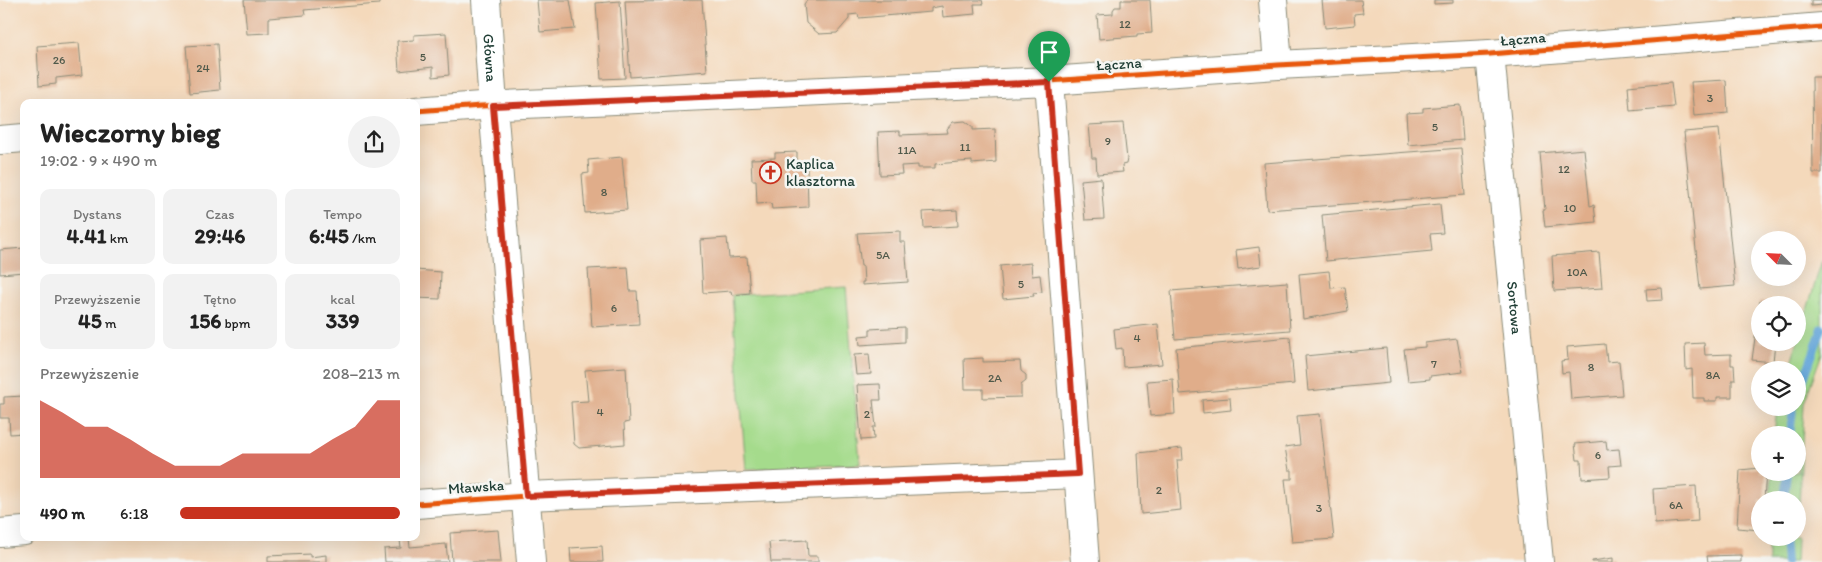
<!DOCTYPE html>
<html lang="pl">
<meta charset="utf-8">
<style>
body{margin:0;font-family:Itim,sans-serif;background:#f2f2f2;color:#222;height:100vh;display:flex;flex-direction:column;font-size:19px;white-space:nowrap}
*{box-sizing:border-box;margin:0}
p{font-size:16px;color:#767676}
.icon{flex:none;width:28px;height:28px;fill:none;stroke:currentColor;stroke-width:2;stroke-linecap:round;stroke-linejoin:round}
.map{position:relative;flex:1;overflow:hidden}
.sheet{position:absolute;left:20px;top:99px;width:400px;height:442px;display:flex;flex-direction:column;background:#fff;border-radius:10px;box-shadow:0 5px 20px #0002}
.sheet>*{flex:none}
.needle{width:32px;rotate:294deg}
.fabs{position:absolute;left:1751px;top:231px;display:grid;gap:10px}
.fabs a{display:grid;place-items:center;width:55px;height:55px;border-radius:50%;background:#fff;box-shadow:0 5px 20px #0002;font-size:25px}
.pin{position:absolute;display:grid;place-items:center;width:42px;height:42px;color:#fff;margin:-51px -21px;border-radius:50% 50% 50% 0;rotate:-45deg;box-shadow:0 0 5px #0007}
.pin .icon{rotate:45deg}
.round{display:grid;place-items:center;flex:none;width:52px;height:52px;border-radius:26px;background:#f2f2f2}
.headline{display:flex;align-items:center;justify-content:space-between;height:85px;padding:0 20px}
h1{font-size:28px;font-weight:700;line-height:38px}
.figures{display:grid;grid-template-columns:repeat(3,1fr);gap:8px;height:85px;padding:5px 20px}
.figures div{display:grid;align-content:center;border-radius:10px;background:#f2f2f2;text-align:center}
.figures b{font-size:21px;font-weight:700}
.figures small{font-size:14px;font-weight:400}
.figures p{font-size:14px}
.chart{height:140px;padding:10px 20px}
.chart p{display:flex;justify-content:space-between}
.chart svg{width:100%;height:90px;margin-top:5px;fill:#c8321e;opacity:.7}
ul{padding:0 20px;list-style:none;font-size:16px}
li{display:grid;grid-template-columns:80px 60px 1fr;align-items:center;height:38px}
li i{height:12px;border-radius:6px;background:#c8321e}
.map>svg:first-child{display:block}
</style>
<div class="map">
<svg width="1822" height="562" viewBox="0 0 1822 562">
<rect width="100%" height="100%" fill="#f6f6f2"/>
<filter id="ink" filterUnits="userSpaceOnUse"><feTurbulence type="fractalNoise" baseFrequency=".02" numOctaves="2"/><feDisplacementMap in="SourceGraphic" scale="10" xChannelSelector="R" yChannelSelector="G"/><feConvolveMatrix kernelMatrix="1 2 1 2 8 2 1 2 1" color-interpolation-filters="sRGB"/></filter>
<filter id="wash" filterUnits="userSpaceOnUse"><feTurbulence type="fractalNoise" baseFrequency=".0096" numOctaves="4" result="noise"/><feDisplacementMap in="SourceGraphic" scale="20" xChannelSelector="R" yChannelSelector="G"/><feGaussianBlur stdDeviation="1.12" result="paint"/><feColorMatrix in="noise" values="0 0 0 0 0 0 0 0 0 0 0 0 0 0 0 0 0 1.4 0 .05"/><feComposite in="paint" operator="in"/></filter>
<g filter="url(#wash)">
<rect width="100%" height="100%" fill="#f4d9bb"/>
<g fill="#a5db8c" stroke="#628c60">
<path d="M1822,260V353L1804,403L1798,527V500H1770L1772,473L1798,472V435H1774L1777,408H1798V370H1789Z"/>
<path d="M846,287L860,464L746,469L732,295Z"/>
<path d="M1768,538H1797L1796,562H1768Z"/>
</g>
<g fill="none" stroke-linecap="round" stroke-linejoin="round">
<g stroke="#67a9db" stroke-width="8">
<path d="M1798,396L1822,328"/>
<path d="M1790,435L1793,408"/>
<path d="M1784,500L1787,472"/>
<path d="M1784,538L1786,562"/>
</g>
</g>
<g id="blocks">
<g fill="#e0ad8a">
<path d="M244,0H379V4L304,10L305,15L269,18V33L247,34Z"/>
<path d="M537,0H570L575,29L540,32Z"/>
<path d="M702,0L707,71L630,77L625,1Z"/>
<path d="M807,0H982L983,4H974L975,14L943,17L942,6L931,8V12L859,18L858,14L849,15V19L837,33L819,34L806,23L804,4Z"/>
<path d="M1121,0H1150L1152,33L1137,34V36L1099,39L1097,15L1113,14V10L1115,7H1121Z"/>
<path d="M1322,0H1361L1363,13L1354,14L1355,25L1325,28Z"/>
<path d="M1434,0H1453V3L1434,4Z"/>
<path d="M1811,0H1822V5L1811,6Z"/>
<path d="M620,1L625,78L601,79L596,3Z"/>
<path d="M446,33L449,75L433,77V67L399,71L397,41L414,40V35Z"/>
<path d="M79,43L82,75L56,78V84L39,86L37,46Z"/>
<path d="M217,44L220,90L190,93L186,46Z"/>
<path d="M1812,77H1822V173H1813Z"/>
<path d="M1726,80L1728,113L1694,116L1691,82Z"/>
<path d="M1671,82L1674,107L1630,111L1628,86Z"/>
<path d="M1460,105L1463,140L1408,145L1406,113L1423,112V108Z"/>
<path d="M965,121L973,127V130L995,129L996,162L972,164V161L935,164V168H918V165L901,166L902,174L880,175L878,132L900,131V135L948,133L947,129L953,122Z"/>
<path d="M1123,123L1127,159L1126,164L1122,165L1123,172L1097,174L1096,158H1092L1089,125Z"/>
<path d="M1719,129L1735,286L1700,289L1684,132Z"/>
<path d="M1461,148L1465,195L1267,210L1264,163Z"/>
<path d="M1584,149L1590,206L1594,205L1596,222L1545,227L1543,210H1545L1540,153Z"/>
<path d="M797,152V166H807L808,207L772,209L771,203L757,204L756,180H752L751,159L775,158V153Z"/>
<path d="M622,157L627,210L585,213L582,174L589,173L588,160Z"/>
<path d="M1101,178L1104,219L1085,220L1081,180Z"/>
<path d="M1440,204L1443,233L1430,234L1432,251L1326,261L1322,215Z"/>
<path d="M957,210L958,226L924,228L923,212Z"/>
<path d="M900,231V242H905L908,282L862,285V282H864L863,266H861L857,233Z"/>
<path d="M727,238L729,258L747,257L750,293L732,295L731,291L703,293L700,240Z"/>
<path d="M1259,247L1261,266L1238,269L1236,250Z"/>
<path d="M24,248V272L0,274V250Z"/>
<path d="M1599,252L1602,288L1554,291L1552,256Z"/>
<path d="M1031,263L1032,276L1040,275L1042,292L1033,293L1034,296L1003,299L1000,266Z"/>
<path d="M628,267L630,291H637L639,324L592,327L588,269Z"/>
<path d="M416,270L441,272L440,299L416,298Z"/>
<path d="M1329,271L1331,288L1345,287L1348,311L1303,319L1299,274Z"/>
<path d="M1287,282L1290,330L1175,339L1171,291Z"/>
<path d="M1662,288L1663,300L1647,301L1646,289Z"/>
<path d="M1760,301L1781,304V305H1759Z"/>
<path d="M1759,308L1760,342H1775L1773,362L1752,360Z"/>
<path d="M1158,324L1162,364L1123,367L1122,348L1116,349L1114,329Z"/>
<path d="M905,327V342L860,345L859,336L870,335V329Z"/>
<path d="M1290,337L1294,384L1180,394L1176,348Z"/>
<path d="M1457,339L1463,372L1430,376V379L1408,381L1404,349L1425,347V343Z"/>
<path d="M1704,343L1705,355L1731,354V365H1734L1735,380H1732V397H1717V401H1704V398H1693L1692,369L1686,370L1685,344Z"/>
<path d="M1605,344L1607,362L1619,361L1622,395L1571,399L1569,372L1562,373L1561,361L1568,360L1567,347Z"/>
<path d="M1386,348L1389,383L1308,391L1305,356Z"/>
<path d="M869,354L871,374L856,375L854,355Z"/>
<path d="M983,358V362L1020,361L1021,371L1026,375V381L1021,385V397L983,398V389H965L964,359Z"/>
<path d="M626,367L629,422L624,423L625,444L579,448L574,444L571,402L588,401L585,370Z"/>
<path d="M1173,379L1175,414L1150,416L1147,381Z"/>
<path d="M880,384L881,400H873L876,427H873L874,439L861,440L857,385Z"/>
<path d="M24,396V433L10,434L9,418H0V404H4V397Z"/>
<path d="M1230,398L1231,410L1203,413L1202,400Z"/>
<path d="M1320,414L1334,539L1292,542L1285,479H1292V470H1289L1285,447L1300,445L1297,416Z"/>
<path d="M1606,441L1607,450L1619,449L1621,465L1609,466L1610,477L1582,479L1581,460H1577L1575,444Z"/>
<path d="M1182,448L1183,460H1177L1181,510L1141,514L1138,453Z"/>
<path d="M1760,468V472H1766L1764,500H1760V530L1737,528L1740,470Z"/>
<path d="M1696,486L1698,521L1655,524L1653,489Z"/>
<path d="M498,530L501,562H452L450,533Z"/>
<path d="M409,539L410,547L446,544L448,562H385L384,549L401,548L400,540Z"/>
<path d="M807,540L808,556H818V562H771L769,542Z"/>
<path d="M602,546L603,562H571L570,548Z"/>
<path d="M310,554V557L326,555V562H268V556Z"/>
<path d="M1741,555V562H1708L1707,556Z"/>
<path d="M1613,558V562H1592V561Z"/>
</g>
</g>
</g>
<g filter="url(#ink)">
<use href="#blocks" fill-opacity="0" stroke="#8a8b78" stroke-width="1"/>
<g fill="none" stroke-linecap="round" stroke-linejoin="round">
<defs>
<g id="minor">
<path id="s1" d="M486,0L493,106L531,562"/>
<path d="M1273,0L1278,65"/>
<path id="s2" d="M1490,54L1539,562"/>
<path d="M1049,81L1085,562"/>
<path d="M416,111L481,106L1049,81L1278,65L1490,54L1822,27"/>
<path d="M0,140L24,138"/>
<path d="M416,504L526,496L1078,474"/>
<path d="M0,533L24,531"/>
</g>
</defs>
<use href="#minor" stroke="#8a8b78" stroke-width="30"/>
<use href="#minor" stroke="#fff" stroke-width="28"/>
<defs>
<g id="cycleway">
<path d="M416,111L481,106L1049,81L1278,65L1490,54L1822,27"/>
<path d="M416,504L526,496L1078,474"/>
</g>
</defs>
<use href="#cycleway" stroke="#f6f6f2" stroke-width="8"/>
<use href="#cycleway" stroke="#e8590c" stroke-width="5"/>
</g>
</g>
<g fill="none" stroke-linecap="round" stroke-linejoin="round" filter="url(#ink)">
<defs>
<path id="route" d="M1049,82L1078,474L526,496L493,106Z"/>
</defs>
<use href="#route" stroke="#fff" stroke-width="10"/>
<use href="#route" stroke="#c8321e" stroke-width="6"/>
</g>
<defs>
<symbol id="church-ring" viewBox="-11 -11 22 22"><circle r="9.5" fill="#f6f6f2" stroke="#c8321e" stroke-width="1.5"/><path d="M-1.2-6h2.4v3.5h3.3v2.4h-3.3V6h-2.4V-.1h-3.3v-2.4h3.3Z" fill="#c8321e"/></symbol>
</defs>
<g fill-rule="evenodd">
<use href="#church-ring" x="758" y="160" width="25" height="25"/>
</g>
<g text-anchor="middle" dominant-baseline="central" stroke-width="5" stroke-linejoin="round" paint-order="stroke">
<g font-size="12" fill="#4f594a">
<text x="1125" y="24">12</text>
<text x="423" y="57">5</text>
<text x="59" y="60">26</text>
<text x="203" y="68">24</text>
<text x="1710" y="98">3</text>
<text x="1435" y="127">5</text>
<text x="1108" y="141">9</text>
<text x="965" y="147">11</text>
<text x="907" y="150">11A</text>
<text x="1564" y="169">12</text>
<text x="604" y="192">8</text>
<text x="1570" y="208">10</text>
<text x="883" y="255">5A</text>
<text x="1577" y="272">10A</text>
<text x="1021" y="284">5</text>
<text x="614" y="308">6</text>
<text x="1137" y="338">4</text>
<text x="1434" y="364">7</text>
<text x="1591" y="367">8</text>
<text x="1713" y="375">8A</text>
<text x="995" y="378">2A</text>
<text x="600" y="412">4</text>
<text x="867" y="414">2</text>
<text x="1598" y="455">6</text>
<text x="1159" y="490">2</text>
<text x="1676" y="505">6A</text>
<text x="1319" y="508">3</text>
</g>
<g font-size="15" fill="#1f3d34" stroke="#f6f6f2">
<text transform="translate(1523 39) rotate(-5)">Łączna</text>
<text stroke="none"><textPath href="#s1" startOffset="58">Główna</textPath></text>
<text transform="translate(1119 64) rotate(-4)">Łączna</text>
<text stroke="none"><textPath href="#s2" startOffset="255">Sortowa</textPath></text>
<text transform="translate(476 487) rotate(-4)">Mławska</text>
</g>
<g font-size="15" fill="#1f3d34" stroke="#f6f6f2" text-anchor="start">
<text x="786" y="164">Kaplica<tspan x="786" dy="17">klasztorna</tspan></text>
</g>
</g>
</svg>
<div class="fabs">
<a><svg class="needle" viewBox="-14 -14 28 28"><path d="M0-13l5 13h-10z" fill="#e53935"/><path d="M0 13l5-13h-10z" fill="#767676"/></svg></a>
<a><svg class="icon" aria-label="locate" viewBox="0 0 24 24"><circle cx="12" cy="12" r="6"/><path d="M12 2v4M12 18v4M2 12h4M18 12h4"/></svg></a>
<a><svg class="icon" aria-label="layers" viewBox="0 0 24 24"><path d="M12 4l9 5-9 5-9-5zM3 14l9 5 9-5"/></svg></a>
<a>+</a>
<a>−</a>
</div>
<div class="pin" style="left:1049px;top:82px;background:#1e9e55"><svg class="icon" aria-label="arrive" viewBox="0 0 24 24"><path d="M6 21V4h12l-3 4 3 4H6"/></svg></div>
<section class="sheet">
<div class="headline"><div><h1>Wieczorny bieg</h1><p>19:02 · 9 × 490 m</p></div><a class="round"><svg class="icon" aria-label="share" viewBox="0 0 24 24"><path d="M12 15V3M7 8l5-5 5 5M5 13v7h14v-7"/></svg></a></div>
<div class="figures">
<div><p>Dystans</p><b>4.41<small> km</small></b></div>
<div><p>Czas</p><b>29:46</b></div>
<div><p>Tempo</p><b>6:45<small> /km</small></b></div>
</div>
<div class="figures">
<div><p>Przewyższenie</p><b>45<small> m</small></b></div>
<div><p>Tętno</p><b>156<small> bpm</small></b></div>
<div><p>kcal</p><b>339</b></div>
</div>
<div class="chart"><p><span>Przewyższenie</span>208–213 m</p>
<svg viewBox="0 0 160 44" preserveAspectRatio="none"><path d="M0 44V6L10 12L20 19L30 19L40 25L50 32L60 38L70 38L80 38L90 32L100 32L110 32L120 32L130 25L140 19L150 6L160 6V44z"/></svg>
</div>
<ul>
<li><b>490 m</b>6:18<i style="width:100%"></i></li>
</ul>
</section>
</div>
